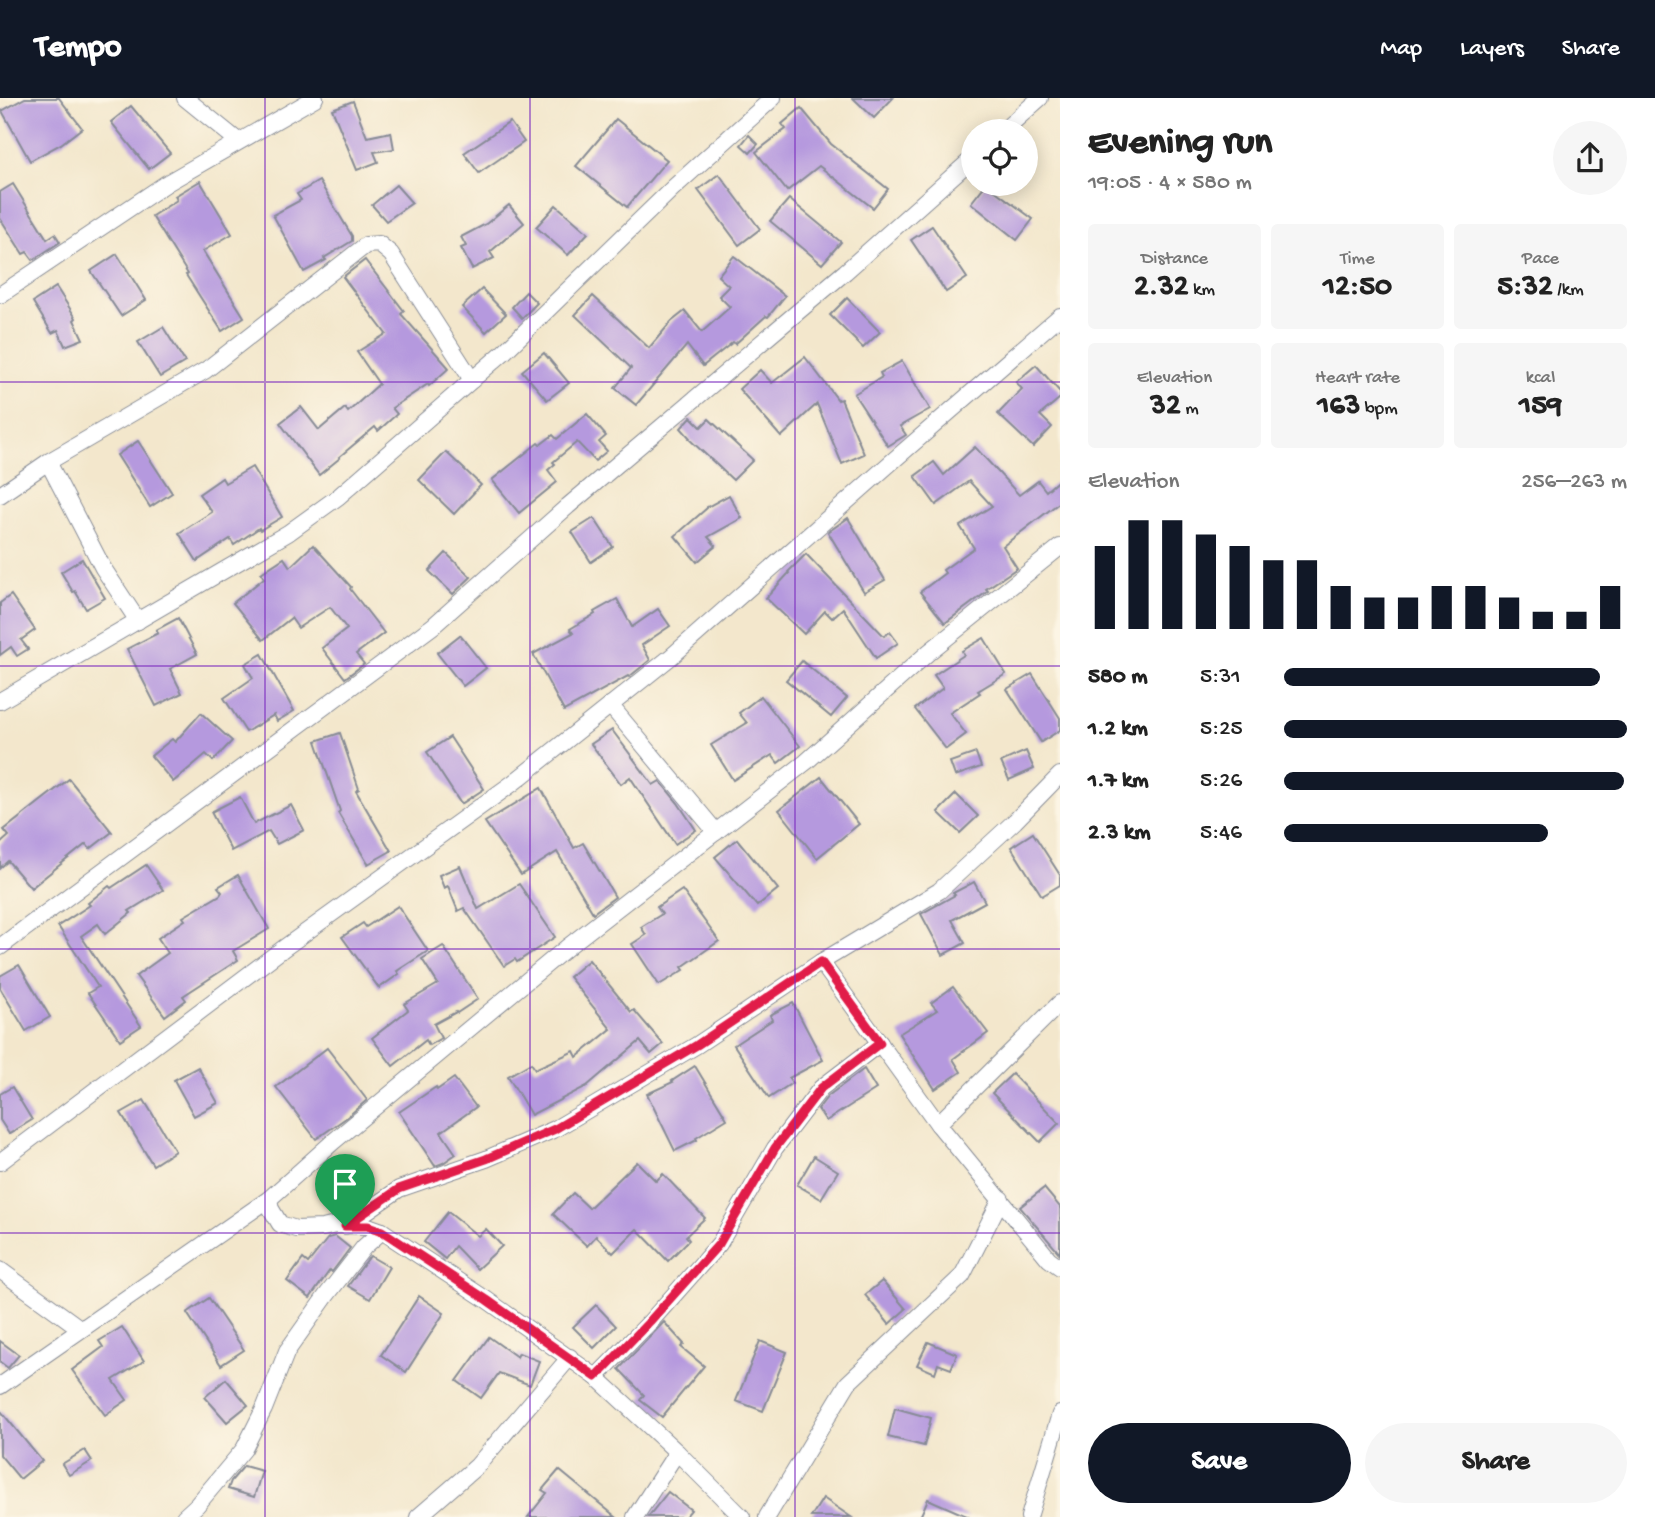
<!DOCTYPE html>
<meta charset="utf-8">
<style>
body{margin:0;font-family:"Gochi Hand",sans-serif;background:#f6f6f6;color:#222;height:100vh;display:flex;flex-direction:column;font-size:26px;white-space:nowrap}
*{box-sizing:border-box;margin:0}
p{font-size:23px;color:#767676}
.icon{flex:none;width:38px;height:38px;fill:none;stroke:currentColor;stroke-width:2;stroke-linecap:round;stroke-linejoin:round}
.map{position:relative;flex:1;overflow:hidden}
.sheet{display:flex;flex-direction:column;background:#fff;width:595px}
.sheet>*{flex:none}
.buttons{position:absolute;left:961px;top:21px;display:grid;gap:14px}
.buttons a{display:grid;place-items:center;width:77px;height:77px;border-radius:50%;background:#fff;box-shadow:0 4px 18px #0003;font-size:35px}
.pin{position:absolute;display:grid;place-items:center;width:60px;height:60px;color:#fff;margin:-72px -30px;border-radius:50% 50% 50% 0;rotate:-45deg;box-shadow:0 0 7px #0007}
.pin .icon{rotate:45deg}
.round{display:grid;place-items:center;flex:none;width:74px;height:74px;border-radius:37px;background:#f6f6f6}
.headline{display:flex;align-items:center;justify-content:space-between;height:119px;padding:0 28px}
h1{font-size:38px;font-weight:700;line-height:52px}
.stats{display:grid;grid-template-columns:repeat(3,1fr);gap:10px;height:119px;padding:7px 28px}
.stats div{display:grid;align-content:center;border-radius:7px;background:#f6f6f6;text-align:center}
.stats b{font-size:30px;font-weight:700}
.stats small{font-size:19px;font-weight:400}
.stats p{font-size:19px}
.chart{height:196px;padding:14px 28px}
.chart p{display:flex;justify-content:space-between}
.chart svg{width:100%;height:126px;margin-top:7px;stroke:#111827;stroke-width:6}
.primary-button{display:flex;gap:14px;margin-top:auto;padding:14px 28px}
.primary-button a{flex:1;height:80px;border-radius:42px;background:#111827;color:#fff;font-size:28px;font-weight:700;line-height:80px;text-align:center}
.primary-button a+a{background:#f6f6f6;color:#222}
ul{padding:0 28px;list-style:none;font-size:23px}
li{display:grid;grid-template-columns:112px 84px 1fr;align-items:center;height:52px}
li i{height:18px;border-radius:9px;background:#111827}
header{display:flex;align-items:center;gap:42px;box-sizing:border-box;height:98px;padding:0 35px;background:#111827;color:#fff}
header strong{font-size:33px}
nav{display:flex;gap:38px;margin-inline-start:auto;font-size:24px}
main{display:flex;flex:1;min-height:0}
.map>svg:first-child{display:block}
</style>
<header>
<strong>Tempo</strong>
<nav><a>Map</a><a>Layers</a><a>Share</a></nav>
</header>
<main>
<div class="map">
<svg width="1060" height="1419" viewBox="0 0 1060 1419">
<rect width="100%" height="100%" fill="#fcf5e5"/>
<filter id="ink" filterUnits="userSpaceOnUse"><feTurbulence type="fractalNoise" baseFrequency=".0143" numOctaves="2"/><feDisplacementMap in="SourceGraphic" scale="14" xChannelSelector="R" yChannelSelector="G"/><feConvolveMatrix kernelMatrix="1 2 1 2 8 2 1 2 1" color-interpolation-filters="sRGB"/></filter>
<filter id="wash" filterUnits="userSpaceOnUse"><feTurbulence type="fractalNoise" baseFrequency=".00686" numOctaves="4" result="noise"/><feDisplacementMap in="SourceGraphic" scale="28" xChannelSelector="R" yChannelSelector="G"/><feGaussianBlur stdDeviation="1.57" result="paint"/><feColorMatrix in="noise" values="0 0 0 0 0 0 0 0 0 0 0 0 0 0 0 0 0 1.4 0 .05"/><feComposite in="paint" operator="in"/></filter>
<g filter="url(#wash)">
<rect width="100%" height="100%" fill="#f3e7cc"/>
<g id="blocks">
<g fill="#b599de">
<path d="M25,0H59L82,30L61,46L30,63L2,13Z"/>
<path d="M853,0H893L874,20Z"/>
<path d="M353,3L367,39L391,34L394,51L374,54L378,64L357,72L332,11Z"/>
<path d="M131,8L170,55L149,71L111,24Z"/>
<path d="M801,10L831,46L888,91L873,110L819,68L787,93L756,54L786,31L782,26Z"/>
<path d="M616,21L667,62L627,109L576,68Z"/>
<path d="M510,24L524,44L479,75L464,55Z"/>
<path d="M749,37L758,46L750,55L741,47Z"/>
<path d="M719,76L760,131L739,147L698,92Z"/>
<path d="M200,83L232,136L203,153L244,219L222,233L186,177L188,176L152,118L177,102L175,98Z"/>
<path d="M319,83L352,138V143L324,160L326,162L304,174L273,117L301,102L297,96Z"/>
<path d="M13,86L47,141L55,136L60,144L33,162L27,154L23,156L0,120V94Z"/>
<path d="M986,86L1033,121L1017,142L971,105Z"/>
<path d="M396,87L412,105L386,123L372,107Z"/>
<path d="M789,101L841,144L822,166L770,123Z"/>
<path d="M509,107L524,125L490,154L494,160L472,171L461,150L466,148L461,139L486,126Z"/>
<path d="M556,107L588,135L568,157L536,129Z"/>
<path d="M932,128L967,180L946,194L911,142Z"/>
<path d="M117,156L146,202L121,218L91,173Z"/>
<path d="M734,158L785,198L768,219L766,218L735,246L733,244L703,268L687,247L636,307L615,290L631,270L575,217L593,198L649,250L671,224L685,213L702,234L730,209L719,198L729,188L718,178Z"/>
<path d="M365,162L404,213L401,216L449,270L429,288L428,286L392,310L397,316L378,333L375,329L339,359L340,360L319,377L280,325L301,309L319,332L345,310L348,314L379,286L357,254L386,236L343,179Z"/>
<path d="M56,189L76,220L74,222L83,241L65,248L58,232L52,235L33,204Z"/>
<path d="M482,191L506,216L486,234L462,209Z"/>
<path d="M526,194L537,205L522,220L512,209Z"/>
<path d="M847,200L880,234L863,250L830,217Z"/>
<path d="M163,229L185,264L160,279L138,244Z"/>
<path d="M544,255L569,285L547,302L522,273Z"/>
<path d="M805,259L838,302L841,301L864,356L842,366L817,306L781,339L739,291L760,272L772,285Z"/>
<path d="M902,263L930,311L900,328L906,337L888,348L854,296L882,279L880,275Z"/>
<path d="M1036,267L1060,294V300L1040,317L1052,329L1033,349L998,316L1022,291L1016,284Z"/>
<path d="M587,316L606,338L599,344L607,353L595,363L577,344L553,364L555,366L548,372L557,384L519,415L492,382L538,345L540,347L553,337L557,341Z"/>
<path d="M691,319L701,329L709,321L753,362L733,382L689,341L690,340L681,330Z"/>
<path d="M138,343L172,395L150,409L117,357Z"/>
<path d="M975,349L1019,397L1038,383L1046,393L1060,381V404L1003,448L1017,470L986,491L988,493L945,525L920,494L945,475L943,472L974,450L960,428L992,408L969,383L936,407L915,378L934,364L944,377Z"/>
<path d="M446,354L481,387L454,416L419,382Z"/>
<path d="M252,369L282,419L260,432L259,430L234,447L230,441L197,463L179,435L212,414L199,396L222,380L225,385Z"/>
<path d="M729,397L742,420L708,439L716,448L697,464L675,438L707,410V409Z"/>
<path d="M594,420L613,449L591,464L572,434Z"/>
<path d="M848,420L885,482L864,494L828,434Z"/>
<path d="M313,447L351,489L350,491L384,535L356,556L364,566L345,580L322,550L347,531L330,509L298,530L291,520L263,542L233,505L264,480L261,475L284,460L290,469Z"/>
<path d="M446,455L471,479L453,496L429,473Z"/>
<path d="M806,456L884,538L890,534L898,545L876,560L843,510L832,520L825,513L804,536L766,500L789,475L788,474Z"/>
<path d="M82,461L105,500L86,511L75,493L73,494L61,474Z"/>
<path d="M11,497L35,532L21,542L28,551L17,558L11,549L0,557V505Z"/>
<path d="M617,501L632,529L658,511L670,528L642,547L650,562L629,579L628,578L564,613L533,556L573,535L570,531L595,516L594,514Z"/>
<path d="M178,520L197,556L170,571L182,595L156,608L127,551L158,535L156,532Z"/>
<path d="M460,537L486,570L463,588L437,555Z"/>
<path d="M984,540L1006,576L978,593L980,595L950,615L966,636L946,651L915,611L943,590L934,577L964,557L962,553Z"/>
<path d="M262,556L294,613L277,623L274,617L246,634L224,600L253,580L245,566Z"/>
<path d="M802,563L847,600L831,619L786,582Z"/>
<path d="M1032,576L1060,620V632L1041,644L1007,591Z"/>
<path d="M761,598L800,648L778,665L772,657L733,682L711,647L747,625L739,615Z"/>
<path d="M201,615L232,643L213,663L206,656L173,684L151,658L172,641L175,644Z"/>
<path d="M612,632L653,687L660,683L678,705L696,732L675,746L630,679L621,686L591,646Z"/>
<path d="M340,635L359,691L356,693L391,753L368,766L338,715L340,713L316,643Z"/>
<path d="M450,639L484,691L461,706L427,654Z"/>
<path d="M1026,653L1034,671L1009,682L1001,664Z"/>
<path d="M976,655L981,669L955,678L950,664Z"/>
<path d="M821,679L859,726L817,760L779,712Z"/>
<path d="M69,681L112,734L90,751L86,746L31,790L8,763L0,770V746L9,738L4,732Z"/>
<path d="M541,690L574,750L583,745L615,799L593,815L557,754L521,777L485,724Z"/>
<path d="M956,696L978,718L960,735L938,714Z"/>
<path d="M240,699L254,726L291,707L304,732L277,746L269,733L231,753L211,714Z"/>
<path d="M1033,735L1060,777V787L1042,798L1011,749Z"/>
<path d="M737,741L778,791L757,808L715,759Z"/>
<path d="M146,767L163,792L129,813L131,815L105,836L98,826L81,838L141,928L120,942L88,895L98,889L58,828L90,807L88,805L109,788L111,790Z"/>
<path d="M460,768L478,811L519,786L555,839L517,864L515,861L504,868L464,810L458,813L448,788L444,790L439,777Z"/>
<path d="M238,777L269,831L233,853L238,862L183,898L186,902L165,918L136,878L168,855L158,840L185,822L183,819L220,797L222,794L218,789Z"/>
<path d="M974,784L985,804L952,822L965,845L943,857L921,816L955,797L953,795Z"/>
<path d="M682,792L719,843L682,869L684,872L659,887L632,846L646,837L641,829L662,816L657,809Z"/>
<path d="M398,808L428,853L397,873L399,876L379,890L342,839L363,825L366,829Z"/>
<path d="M443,848L478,901L457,915L456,914L434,926L441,940L429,947L426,942L393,968L372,940L408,912L404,906L438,886L422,861Z"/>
<path d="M589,862L631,914L634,912L663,946L651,956L640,943L587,988L531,1017L508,978L531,965L535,971L574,953L577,959L611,931L569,879Z"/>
<path d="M19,867L50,919L26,933L0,890V878Z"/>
<path d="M953,889L988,935L953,961L961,974L935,991L899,936L937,912L931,905Z"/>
<path d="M793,905L823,962L789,980L792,985L769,1000L734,947L772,922L770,917Z"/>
<path d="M327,950L367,1002L346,1020L316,1041L276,989Z"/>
<path d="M695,968L727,1021L696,1040L697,1042L675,1053L647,996L673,984L672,983Z"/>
<path d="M198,969L218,1005L194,1018L174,982Z"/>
<path d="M864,971L876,991L826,1023L818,1011L828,998Z"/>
<path d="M1012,976L1059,1025L1040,1044L992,995Z"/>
<path d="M454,980L476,1009L441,1034L456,1056L443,1065L435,1068L399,1014L436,989L437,992Z"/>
<path d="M12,989L32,1022L9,1036L0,1022V996Z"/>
<path d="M144,1002L175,1053L153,1067L121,1015Z"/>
<path d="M814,1058L838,1073L821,1101L797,1087Z"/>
<path d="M637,1064L656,1083L663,1076L705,1120L686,1138L689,1142L668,1163L637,1131L613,1155L596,1138L587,1148L553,1116L573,1095L589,1110Z"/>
<path d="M1044,1090L1060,1109V1156L1020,1109Z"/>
<path d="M448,1114L478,1138L486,1131L502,1148L477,1171L455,1148L445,1161L424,1144Z"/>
<path d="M335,1138L350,1150L332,1174L330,1172L310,1200L287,1183L303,1161L308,1165L328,1140Z"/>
<path d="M370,1158L389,1169L370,1201L348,1188Z"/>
<path d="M882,1183L906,1211L889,1226L865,1197Z"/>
<path d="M419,1198L444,1215L406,1274L381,1257Z"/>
<path d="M209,1200L244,1252L221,1267L187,1215Z"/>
<path d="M596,1207L616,1228L594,1250L573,1229Z"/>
<path d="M664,1224L684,1246L681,1249L704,1268L662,1319L640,1302L644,1297L619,1271Z"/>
<path d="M122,1229L144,1263L113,1282L127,1302L105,1317L72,1272L103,1249L99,1243Z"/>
<path d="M489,1239L517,1259L519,1255L539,1263L530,1287L499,1275L481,1300L457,1283Z"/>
<path d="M0,1243L19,1257L8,1270L0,1264Z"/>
<path d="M760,1243L787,1254L763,1313L736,1303Z"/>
<path d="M928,1244L957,1256L951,1271L938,1266L935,1275L917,1267Z"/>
<path d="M226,1281L248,1307L227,1324L205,1299Z"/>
<path d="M895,1310L931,1320L924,1348L888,1339Z"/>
<path d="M0,1312L42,1363L20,1381L0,1357Z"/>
<path d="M85,1352L92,1363L69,1377L62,1366Z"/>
<path d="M244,1368L262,1373L254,1399L228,1391L231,1383Z"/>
<path d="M559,1372L616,1419H528L547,1395L542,1392Z"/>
<path d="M668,1394L691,1412L685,1419H648Z"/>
<path d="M823,1400L851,1419H811Z"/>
<path d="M928,1401L969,1419H920Z"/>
</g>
</g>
</g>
<g filter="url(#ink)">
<use href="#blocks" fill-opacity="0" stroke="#878b95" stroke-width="2"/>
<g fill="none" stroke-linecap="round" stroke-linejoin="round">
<defs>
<g id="minor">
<path d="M185,0L238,43"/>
<path d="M1003,33L1040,0"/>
<path d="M0,197L167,85L315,0"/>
<path d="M48,364L103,470L138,523"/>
<path d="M0,397L48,364L206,272L366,147L379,146L391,156L472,282"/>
<path d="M0,603L288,435L338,399L504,254L673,90L773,0"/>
<path d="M610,607L716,734"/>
<path d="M0,849L433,528L568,408L845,174L973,60"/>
<path d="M821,864L938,1026L1049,1161L1060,1169"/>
<path d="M938,1026L1060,905"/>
<path d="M0,1064L284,850L513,685L672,558L895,361L1060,218"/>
<path d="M269,1101L271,1111L280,1126L296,1131L323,1130L335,1127L368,1128L382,1133L487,1202L596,1279L677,1354L742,1419"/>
<path d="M345,1128L399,1091L486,1061L555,1031L697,947L821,864L939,793L1015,723L1060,677"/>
<path d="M0,1172L81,1231"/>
<path d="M596,1279L651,1223L719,1146L775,1050L821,990L880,945"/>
<path d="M0,1288L269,1101L334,1043L570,847L806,664L929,554L1060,449"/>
<path d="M184,1419L197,1407L244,1351L264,1311L287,1253L326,1198L364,1149L382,1133"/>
<path d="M418,1419L477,1368L570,1259"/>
<path d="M635,1419L677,1354"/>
<path d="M767,1419L848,1285L962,1178L1001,1101"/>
<path d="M1029,1419L1060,1316"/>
</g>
</defs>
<use href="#minor" stroke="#878b95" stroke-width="18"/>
<use href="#minor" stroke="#fff" stroke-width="16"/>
</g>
</g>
<g fill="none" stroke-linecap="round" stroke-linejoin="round" filter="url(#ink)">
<defs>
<path id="route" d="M821,864L880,945L821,990L775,1050L719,1146L650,1223L596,1279L487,1202L382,1133L368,1128H345L399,1091L486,1061L555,1031L697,947Z"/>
</defs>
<use href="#route" stroke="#fff" stroke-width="14"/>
<use href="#route" stroke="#e11d48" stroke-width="9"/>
</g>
<path fill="none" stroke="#7b2cbf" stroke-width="2" stroke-opacity="0.55" d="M265,0V1419M530,0V1419M795,0V1419M0,284H1060M0,568H1060M0,851H1060M0,1135H1060"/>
</svg>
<div class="buttons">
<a><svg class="icon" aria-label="locate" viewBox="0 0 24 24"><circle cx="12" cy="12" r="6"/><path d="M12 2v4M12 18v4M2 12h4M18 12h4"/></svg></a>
</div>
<div class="pin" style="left:345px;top:1128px;background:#1e9e55"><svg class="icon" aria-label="arrive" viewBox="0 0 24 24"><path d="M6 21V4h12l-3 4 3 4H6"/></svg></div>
</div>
<section class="sheet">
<div class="headline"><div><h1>Evening run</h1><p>19:05 · 4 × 580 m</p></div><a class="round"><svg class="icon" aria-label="share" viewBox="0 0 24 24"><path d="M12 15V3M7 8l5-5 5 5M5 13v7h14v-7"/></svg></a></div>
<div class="stats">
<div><p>Distance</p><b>2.32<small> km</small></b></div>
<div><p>Time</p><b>12:50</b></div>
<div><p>Pace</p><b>5:32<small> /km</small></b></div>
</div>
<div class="stats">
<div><p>Elevation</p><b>32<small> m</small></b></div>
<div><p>Heart rate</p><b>163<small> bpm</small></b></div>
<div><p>kcal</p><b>159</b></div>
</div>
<div class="chart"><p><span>Elevation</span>256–263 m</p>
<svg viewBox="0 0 160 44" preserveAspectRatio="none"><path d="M5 44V15M15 44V6M25 44V6M35 44V11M45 44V15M55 44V20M65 44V20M75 44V29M85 44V33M95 44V33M105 44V29M115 44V29M125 44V33M135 44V38M145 44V38M155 44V29"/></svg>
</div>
<ul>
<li><b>580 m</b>5:31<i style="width:92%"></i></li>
<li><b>1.2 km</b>5:25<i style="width:100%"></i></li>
<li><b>1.7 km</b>5:26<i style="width:99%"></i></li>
<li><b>2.3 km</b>5:46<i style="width:77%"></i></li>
</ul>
<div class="primary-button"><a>Save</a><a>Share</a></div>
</section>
</main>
